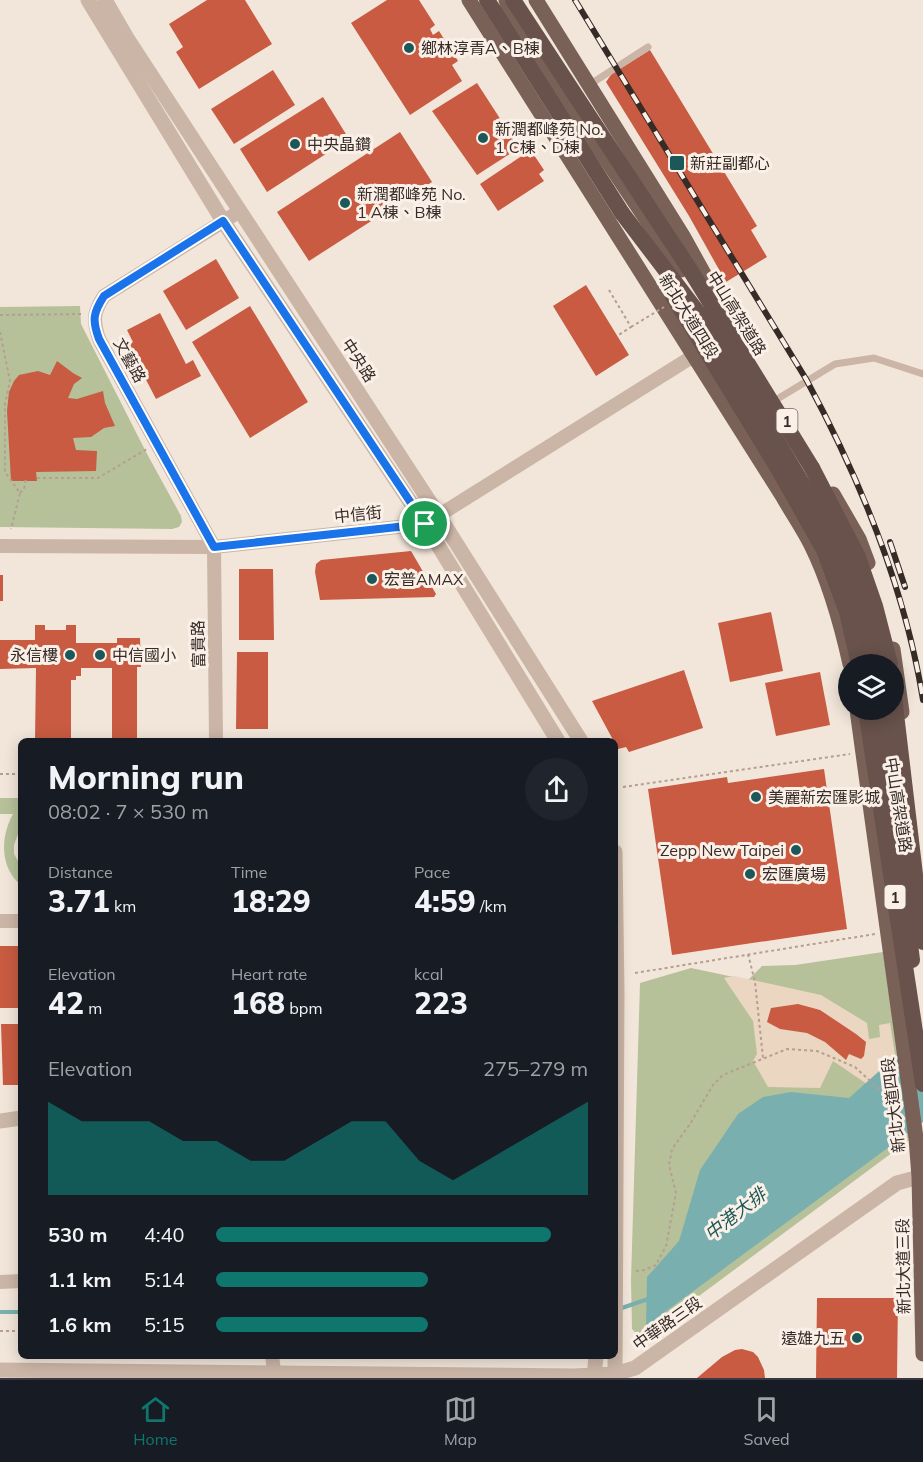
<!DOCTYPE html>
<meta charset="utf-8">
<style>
body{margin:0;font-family:Mulish,"Noto Sans TC",sans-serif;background:#20242c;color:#f1f3f6;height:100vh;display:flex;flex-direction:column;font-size:22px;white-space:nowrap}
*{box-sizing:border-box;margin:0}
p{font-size:20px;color:#9ea1a6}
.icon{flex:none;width:33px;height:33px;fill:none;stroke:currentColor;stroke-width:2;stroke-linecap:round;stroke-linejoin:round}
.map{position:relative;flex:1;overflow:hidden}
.side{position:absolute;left:18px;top:738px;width:600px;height:621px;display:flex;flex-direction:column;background:#171b24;border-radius:9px;box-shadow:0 3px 15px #0003}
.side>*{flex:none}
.controls{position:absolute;left:838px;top:654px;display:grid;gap:12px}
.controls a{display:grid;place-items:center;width:66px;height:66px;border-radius:50%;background:#171b24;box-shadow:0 3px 15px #0003;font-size:30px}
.pin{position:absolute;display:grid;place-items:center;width:51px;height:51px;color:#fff;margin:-26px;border:3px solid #fff;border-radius:50%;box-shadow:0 2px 6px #0007}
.round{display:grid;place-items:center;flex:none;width:63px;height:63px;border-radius:32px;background:#20242c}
.summary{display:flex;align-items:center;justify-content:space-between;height:102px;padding:0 30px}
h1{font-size:33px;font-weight:800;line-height:45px}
.metrics{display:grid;grid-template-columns:repeat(3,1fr);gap:9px;height:102px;padding:6px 30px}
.metrics div{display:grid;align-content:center}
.metrics b{font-size:30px;font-weight:800}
.metrics small{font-size:16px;font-weight:400}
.metrics p{font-size:16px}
.chart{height:168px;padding:12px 30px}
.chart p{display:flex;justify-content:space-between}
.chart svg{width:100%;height:108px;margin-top:6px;fill:#0f766e;opacity:.7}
ul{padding:0 30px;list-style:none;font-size:20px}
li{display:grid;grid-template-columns:96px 72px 1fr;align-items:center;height:45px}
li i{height:15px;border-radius:8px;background:#0f766e}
.tab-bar{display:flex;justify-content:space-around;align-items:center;height:84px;border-top:2px solid #363941;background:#171b24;font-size:16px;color:#9ea1a6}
.tab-bar a{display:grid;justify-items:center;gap:3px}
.tab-bar .current{color:#0f766e}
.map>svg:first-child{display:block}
</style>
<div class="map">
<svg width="923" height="1378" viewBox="0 0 923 1378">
<rect width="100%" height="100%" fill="#f2e6da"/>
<g fill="#b6c19a">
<path d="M80,306L81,324L146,452L181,516L182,522L179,527L172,529L0,527V307Z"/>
<path d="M0,798H21V826L14,845V854L21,866V885C0,868 0,837 13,814H0Z"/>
<path d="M883,952L912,1138L641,1339L632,1329L631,1280L640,983L691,968L748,980L762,966L795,965Z"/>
</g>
<path fill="#ead6c1" d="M734,976L821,995L867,1023L869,1039L880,1037L879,1025L890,1023L897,1067L867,1084L833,1061L820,1088L768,1087L753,1061L757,1054L753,1021L724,978Z"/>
<path fill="#79b0af" d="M923,1032V1122L646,1326L647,1277L679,1241L700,1170L738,1114L763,1097L791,1092L849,1098Z"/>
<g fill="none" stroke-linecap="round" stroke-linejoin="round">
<g stroke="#79b0af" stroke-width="4">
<path d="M619,1309L648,1299"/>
<path d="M0,1312H21"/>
</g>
</g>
<g fill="#c85b42">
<path d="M207,0H245L272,44L199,89L176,52L183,47L169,24Z"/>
<path d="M387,0H419L435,25L430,29L433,35L439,31L458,61L452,65L462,81L410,115L351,23Z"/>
<path d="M650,50L757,226L751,230L767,257L726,282L689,216L606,82L615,69L624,66Z"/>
<path d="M273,70L295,105L234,144L211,109Z"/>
<path d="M477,83L519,148L477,175L432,111Z"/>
<path d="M323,97L349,139L267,192L240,149Z"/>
<path d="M400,132L432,182L309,261L277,212Z"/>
<path d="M526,153L530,158L534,155L544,170L539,174L544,181L498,211L480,184Z"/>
<path d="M216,259L239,298L186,330L163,291Z"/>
<path d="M586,285L629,355L596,376L553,306Z"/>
<path d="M250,306L308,402L250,438L192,342Z"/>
<path d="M160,313L186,364L193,360L201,376L156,399L128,345L133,342L127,330Z"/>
<path d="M57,361L73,373L82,378L74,384L68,398L77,399L103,391L105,403L115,426L104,428L91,437L73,438L76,450L97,451L96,471L36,472L37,481H11L7,411L9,392L14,381L19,375L38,371L50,375Z"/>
<path d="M411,551L436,594L434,597L320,600L315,572L316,564L321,560Z"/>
<path d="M239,569H273L274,640H239Z"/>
<rect x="0" y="575" width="3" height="26"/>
<path d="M771,612L783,671L730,682L718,623Z"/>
<path d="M35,625H45V630H66V625H76V643H117V638H140L141,667H137V741H112V668H81V676H76V680H71V741H35L36,668L0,669V640H35Z"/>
<path d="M237,652H268V729H236Z"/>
<path d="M684,670L703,728L629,752L626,747L618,749L592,701Z"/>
<path d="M820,672L830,725L776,736L765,683Z"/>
<path d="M824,769L847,929L672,955L648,789L727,777L728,783Z"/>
<rect x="0" y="946" width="21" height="62"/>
<path d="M798,1004L820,1010L856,1034L866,1042L864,1056L861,1059L849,1054L846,1060L825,1042L807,1033L780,1029L767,1022L771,1008Z"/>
<path d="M1,1024H21V1085H3Z"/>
<path d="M817,1298H898L897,1378H816Z"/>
<path d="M742,1349L753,1352L758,1357L764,1370L765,1378H697L722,1357L735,1350Z"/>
</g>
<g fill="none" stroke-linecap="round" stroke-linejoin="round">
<g stroke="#b69e90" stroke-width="2" stroke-dasharray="3 3" stroke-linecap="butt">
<path d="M609,290L631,327L617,336"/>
<path d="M0,315L82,314"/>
<path d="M0,332L10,381L5,404V472L20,493L11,529"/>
<path d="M37,478H98L147,449"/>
<path d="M20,493L24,489L26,478"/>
<path d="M0,774H21"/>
<path d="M623,787L850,754"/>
<path d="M748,954L755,982L763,1058"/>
<path d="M635,973L875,934"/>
<path d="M636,1271L644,1270L656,1265L666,1246L676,1193L669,1165L672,1149L690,1124L713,1085L723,1075L787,1049L817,1051L855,1067L882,1092L899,1116"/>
<path d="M0,1331H21"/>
</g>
<g stroke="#cab5a6" stroke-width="7">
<path d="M589,85L648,47"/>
<path d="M774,401L835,364L874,358L923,374"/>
</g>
<g stroke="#cab5a6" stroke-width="14">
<path d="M0,546L214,547L425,524L703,350"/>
<path d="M216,741L214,547L99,339C93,320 93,313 104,296L240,211"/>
<path d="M0,921H21"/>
<path d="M0,1282L21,1281"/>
<path d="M272,1356L275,1378"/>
</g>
<g stroke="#cab5a6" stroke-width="15">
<path d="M88,0L223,221L425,524L558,741"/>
<path d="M105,0L127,38L439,516L581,741"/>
<path d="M615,852L617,992L615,1378"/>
<path d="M0,1121L21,1118"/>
<path d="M0,1370L574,1376L615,1374L635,1368L897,1183L919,1177"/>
<path d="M594,1378L596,1356"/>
</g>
<g stroke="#796158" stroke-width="15">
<path d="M469,0L783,497C792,513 803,529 811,545C830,583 841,624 850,664"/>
<path d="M506,0C513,26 541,60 556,83C597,146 638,209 681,270"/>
<path d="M536,0L683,236L733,326"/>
<path d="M833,494L859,539L868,563"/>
<path d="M893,649L902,712"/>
<path d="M857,710L916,1138L919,1177L923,1354"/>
</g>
<g stroke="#68524b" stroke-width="16">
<path d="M487,0L622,213"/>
<path d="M513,0L644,200"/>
<path d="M812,468L858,557L875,606L890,664"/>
<path d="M894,697L923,942"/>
<path d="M881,710L912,960"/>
</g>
<defs>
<g id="rail">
<path d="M575,0L806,379C860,479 905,587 923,700"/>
<path d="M890,542L905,587"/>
</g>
</defs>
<use href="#rail" stroke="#362b27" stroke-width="6"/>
<use href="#rail" stroke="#faf0e7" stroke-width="4" stroke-dasharray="11" stroke-linecap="butt"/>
<g stroke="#b69e90" stroke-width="2" stroke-dasharray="3 3" stroke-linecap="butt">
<path d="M712,277L720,272"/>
<path d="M631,327L664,307"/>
</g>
<g stroke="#68524b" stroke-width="16">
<path d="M644,200L692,273L812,468"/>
<path d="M622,213L709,327L814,503L846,566L862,612L874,664"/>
<path d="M673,296L779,470L824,550L847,612L859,664"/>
<path d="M866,710L923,1084"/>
</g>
</g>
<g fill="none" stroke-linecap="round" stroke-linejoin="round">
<defs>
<path id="route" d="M223,221L425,524L214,547L99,339C92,320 93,313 104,296Z"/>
</defs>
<use href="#route" stroke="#fff" stroke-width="12"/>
<use href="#route" stroke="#1a73e8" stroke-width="8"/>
</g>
<g fill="#1c5858" stroke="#faf0e7" stroke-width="2">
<circle cx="409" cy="48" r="6"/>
<circle cx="483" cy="138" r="6"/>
<circle cx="295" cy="144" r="6"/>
<rect x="669" y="155" width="16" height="16" rx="3"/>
<circle cx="345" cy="203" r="6"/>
<circle cx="372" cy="579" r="6"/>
<circle cx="70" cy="655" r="6"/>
<circle cx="100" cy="655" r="6"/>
<circle cx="756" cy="797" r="6"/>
<circle cx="796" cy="850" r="6"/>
<circle cx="750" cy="874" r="6"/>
<circle cx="857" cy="1338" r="6"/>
</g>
<g text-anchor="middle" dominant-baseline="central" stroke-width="6" stroke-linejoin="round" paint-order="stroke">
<g fill="#faf0e7" stroke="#716661" stroke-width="1.5">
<rect x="776.5" y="409" width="21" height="24" rx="4.5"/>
<rect x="884.5" y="885" width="21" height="24" rx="4.5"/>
</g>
<g font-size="15" font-weight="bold" fill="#362b27">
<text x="787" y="421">1</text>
<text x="895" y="897">1</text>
</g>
<g font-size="16" fill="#362b27" stroke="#faf0e7" text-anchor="start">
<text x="421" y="48">鄉林淳青A、B棟</text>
<text x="495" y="129">新潤都峰苑 No.<tspan x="495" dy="18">1 C棟、D棟</tspan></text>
<text x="307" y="144">中央晶鑽</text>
<text x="690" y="163">新莊副都心</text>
<text x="357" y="194">新潤都峰苑 No.<tspan x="357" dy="18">1 A棟、B棟</tspan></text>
<text x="384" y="579">宏普AMAX</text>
<text x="58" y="655" text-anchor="end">永信樓</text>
<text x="112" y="655">中信國小</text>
<text x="768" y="797">美麗新宏匯影城</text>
<text x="784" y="850" text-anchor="end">Zepp New Taipei</text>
<text x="762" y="874">宏匯廣場</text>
<text x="845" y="1338" text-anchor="end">遠雄九五</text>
</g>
<g font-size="16" fill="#362b27" stroke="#faf0e7">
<text transform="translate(737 313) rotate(58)">中山高架道路</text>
<text transform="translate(689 316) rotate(58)">新北大道四段</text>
<text transform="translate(130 360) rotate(61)">文藝路</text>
<text transform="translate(359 360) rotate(57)">中央路</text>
<text transform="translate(358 514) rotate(-6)">中信街</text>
<text transform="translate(198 644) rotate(-91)">富貴路</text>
<text transform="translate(899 805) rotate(81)">中山高架道路</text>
<text transform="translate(893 1105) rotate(-97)">新北大道四段</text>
<text transform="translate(903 1266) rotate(-91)">新北大道三段</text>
<text transform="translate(667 1323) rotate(-35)">中華路三段</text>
</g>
<g font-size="18" font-style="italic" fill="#1c5858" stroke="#faf0e7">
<text transform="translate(735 1214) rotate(-38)">中港大排</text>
</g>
</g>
</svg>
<div class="controls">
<a><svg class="icon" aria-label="layers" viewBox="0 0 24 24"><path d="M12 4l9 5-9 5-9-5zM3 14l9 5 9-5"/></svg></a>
</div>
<div class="pin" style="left:425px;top:524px;background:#1e9e55"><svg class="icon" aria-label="arrive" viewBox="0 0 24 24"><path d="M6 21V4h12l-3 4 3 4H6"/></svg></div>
<section class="side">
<div class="summary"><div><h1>Morning run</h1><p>08:02 · 7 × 530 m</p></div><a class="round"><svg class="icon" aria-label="share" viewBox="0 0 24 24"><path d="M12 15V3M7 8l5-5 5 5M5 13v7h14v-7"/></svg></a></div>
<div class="metrics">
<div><p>Distance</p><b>3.71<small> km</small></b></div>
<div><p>Time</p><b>18:29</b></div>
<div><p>Pace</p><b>4:59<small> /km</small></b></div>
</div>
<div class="metrics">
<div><p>Elevation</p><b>42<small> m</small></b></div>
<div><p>Heart rate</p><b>168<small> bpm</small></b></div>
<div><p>kcal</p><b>223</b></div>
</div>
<div class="chart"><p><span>Elevation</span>275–279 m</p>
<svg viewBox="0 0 160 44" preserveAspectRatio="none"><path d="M0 44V6L10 14L20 14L30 14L40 22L50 22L60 30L70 30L80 22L90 14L100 14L110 30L120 38L130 30L140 22L150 14L160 6V44z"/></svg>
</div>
<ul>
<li><b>530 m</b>4:40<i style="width:90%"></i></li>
<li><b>1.1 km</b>5:14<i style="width:57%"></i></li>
<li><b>1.6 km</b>5:15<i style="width:57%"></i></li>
</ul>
</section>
</div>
<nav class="tab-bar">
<a class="current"><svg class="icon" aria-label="home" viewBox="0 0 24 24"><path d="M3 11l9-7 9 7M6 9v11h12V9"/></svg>Home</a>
<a><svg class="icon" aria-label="map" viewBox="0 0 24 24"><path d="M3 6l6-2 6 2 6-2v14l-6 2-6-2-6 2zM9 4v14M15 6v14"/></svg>Map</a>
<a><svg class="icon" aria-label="saved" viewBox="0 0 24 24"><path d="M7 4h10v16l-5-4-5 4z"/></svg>Saved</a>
</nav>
